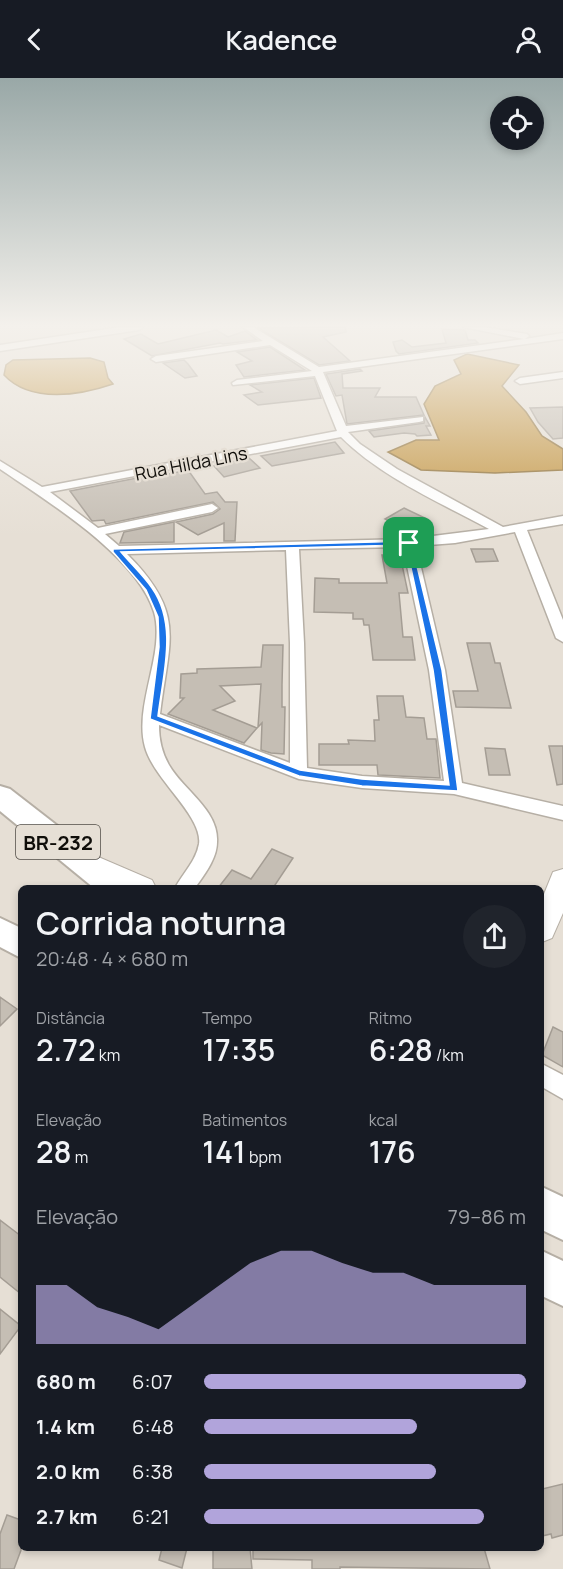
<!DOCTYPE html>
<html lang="pt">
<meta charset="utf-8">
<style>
body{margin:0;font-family:Manrope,sans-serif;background:#20242c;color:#f1f3f6;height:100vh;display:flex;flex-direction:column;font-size:22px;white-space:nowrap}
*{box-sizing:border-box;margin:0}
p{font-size:20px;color:#9ea1a6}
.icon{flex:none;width:33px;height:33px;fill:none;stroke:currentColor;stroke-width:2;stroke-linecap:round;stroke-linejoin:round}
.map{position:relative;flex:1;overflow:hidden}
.panel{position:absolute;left:18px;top:807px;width:526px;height:666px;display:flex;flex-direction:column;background:#171b24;border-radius:9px;box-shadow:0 3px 9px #0003}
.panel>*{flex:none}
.buttons{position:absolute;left:490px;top:18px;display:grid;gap:12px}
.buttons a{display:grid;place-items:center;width:54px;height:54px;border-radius:50%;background:#171b24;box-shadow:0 3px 9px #0003;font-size:30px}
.pin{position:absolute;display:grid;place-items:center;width:51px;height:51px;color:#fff;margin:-26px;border-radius:12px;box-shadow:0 3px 9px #0006}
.round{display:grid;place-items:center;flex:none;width:63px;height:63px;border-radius:32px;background:#20242c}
.headline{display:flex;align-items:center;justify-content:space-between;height:102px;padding:0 18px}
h1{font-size:33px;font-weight:600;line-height:45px}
.figures{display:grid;grid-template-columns:repeat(3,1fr);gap:9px;height:102px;padding:6px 18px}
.figures div{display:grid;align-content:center}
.figures b{font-size:30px;font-weight:600}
.figures small{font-size:16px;font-weight:400}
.figures p{font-size:16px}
.chart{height:168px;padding:12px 18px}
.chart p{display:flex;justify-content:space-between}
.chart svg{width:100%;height:108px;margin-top:6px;fill:#b1a4db;opacity:.7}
ul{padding:0 18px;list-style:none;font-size:20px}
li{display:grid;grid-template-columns:96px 72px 1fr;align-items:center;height:45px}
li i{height:15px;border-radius:8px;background:#b1a4db}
header{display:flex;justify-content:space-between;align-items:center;height:78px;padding:0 18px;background:#171b24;font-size:27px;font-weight:600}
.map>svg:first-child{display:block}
</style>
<header><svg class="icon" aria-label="back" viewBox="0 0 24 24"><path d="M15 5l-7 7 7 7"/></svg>Kadence<svg class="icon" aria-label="person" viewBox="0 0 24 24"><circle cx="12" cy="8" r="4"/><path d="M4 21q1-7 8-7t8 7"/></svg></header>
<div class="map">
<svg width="563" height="1491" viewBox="0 0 563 1491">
<rect width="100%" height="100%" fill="#e6dfd5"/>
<g fill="#c49745" stroke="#8e6e33" stroke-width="1.5">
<path d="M467,276L519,287L502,308L526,334L542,358L563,371V392L495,395L421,392L388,374L416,362H439L424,326L435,308L461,296L454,282Z"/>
<path d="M90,280L104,284L108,300L113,306C81,317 31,326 4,297L6,287L13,282Z"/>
</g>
<g fill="#c5beb4" stroke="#a49d94" stroke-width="1.5">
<path d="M345,249L346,254L323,259L350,283L319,287L258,250Z"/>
<path d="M442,251L465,252L468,262H475L478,265L399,276L396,273L393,264L402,262L412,269L446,265Z"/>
<path d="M216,252L228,259L245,253L257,262L223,266L220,265L152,278L124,261L141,256L158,266Z"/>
<path d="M270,269L305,292L244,299L236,287L252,283L237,274Z"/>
<path d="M184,282L188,286L197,298L185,300L163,285Z"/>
<path d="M360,291L362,293L342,296L343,310H380L375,319H416L424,337L347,346L342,317L336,318L326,296Z"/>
<path d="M314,300L321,320L258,327L244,317L262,314L250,307Z"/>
<path d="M563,329V360L553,361L538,344L530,330Z"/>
<path d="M425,339L430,348H426L431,357L417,358L415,356L404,355L374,359L369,353L424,345Z"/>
<path d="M335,364L344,375L272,388L261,378Z"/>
<path d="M249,380L260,390L224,399L214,388Z"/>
<path d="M188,392L205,416L217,414L225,424H237L235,463H224V445L198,457L176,444L213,436L220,431L213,424L106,446L104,442L92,443L70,413L168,394L169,396Z"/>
<path d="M404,430L425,440L406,451L385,441Z"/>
<path d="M174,444V464L120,465L124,454Z"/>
<path d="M471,471H493L498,483L476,484Z"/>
<path d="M382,477H400L408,515H399L403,559H412L415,582H373L369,547H364L363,541H353V535L314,534L315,500L339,501V505H387Z"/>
<path d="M467,565H490L495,585H500L511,630L456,629L453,613H478Z"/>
<path d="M263,567H283L282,607V629H285L284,676L271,675L261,672L262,645L258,649L261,606L220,608L235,623L213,632L257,650L244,665L168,636L184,620H180L181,596L197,595V591L261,589Z"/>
<path d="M377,618H403L406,639L424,640L427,661H436L440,700L378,697L377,687H319V666H349L348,662L375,663L374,642H379Z"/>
<path d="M549,668H563V706L557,707Z"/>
<path d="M485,670L505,671L510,697H489Z"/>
<path d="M272,771L293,780L273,810H218L232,792L251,801Z"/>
<path d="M0,919L17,931L0,948Z"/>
<path d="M553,949L563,954V989L542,977Z"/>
<path d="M0,1142L21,1158V1216L0,1199Z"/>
<path d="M0,1231L21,1248L0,1276Z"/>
<path d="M563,1406V1457L552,1460L551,1456L542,1458V1411Z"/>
<path d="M7,1437L21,1442V1472L14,1491H0V1456Z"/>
<path d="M162,1470H187L182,1490L159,1482Z"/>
<path d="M213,1470H250L252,1491H213Z"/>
<path d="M253,1470H484L490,1491L340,1489V1491H312V1482L253,1481Z"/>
</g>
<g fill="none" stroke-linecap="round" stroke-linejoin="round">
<defs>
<g id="minor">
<path d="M121,249H143L139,252L0,273V267Z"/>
<path d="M243,249H253L319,289L524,261L463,249H484L527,256L529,258L525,261L563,255V261L323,294L346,348L423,339V343L419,344L348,354L360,366L397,391L503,449L563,438V446L527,452L563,542V564L556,560L515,454L455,465L416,468L445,592L462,705L563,728V742L454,716L362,710L299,701L159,647C159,662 162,675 169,687C184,713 219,732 217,764C217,781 204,797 195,810H175C183,795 196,783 199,766C203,738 154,702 145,669C136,637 153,598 156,566C157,555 157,544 154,534C137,478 47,423 0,391V383L42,409L337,353L315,298L233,307L232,305L237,302L312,293L270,267L156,284L151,281L156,278L263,263ZM341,359C381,399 439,424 489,451L409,461L119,468L105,456L212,434L218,430L212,426L98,450L50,414ZM403,469L429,592L444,703L362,698L307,690L304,565L299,471ZM286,472L290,565V685L160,636C169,561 187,536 127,476Z"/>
<path d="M563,294V300L520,306L515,303L520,300Z"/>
<path d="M542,986L563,997V1021L542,1009Z"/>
</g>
<g id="secondary">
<path d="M96,778L152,802L156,810C132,810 96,813 83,788L87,781Z"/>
<path d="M563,791V835L552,860L542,864V821L553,794Z"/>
</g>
<g id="trunk">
<path d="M0,708L10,711L126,801L130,810H94L0,733Z"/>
<path d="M0,840L21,850V880L0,869Z"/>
<path d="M542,1109L563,1119V1162L542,1152Z"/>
<path d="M542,1173L563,1183V1228L542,1218Z"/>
</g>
</defs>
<use href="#minor" stroke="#b6afa5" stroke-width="3"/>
<use href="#secondary" stroke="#b6afa5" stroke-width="2"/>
<use href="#trunk" stroke="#b6afa5" stroke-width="4"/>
<use href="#minor" fill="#fff" fill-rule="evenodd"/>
<use href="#secondary" fill="#fff" fill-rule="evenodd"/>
<use href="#trunk" fill="#fff" fill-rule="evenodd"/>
</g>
<linearGradient id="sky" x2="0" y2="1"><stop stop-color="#99a8a7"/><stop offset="0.54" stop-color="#f4f1ec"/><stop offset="1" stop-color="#f4f1ec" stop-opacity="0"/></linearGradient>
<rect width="563" height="458" fill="url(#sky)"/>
<path fill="#1a73e8" stroke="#fff" stroke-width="1.5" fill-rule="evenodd" d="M411,463L442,592L458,713L362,708L299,698L150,641L159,569L158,539L146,512L113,474V471ZM406,467L433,592L449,707L362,701L300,692L158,638C163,596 178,547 152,510C143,497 131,486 121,474Z"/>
<g text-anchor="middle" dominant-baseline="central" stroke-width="5" stroke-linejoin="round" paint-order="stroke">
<g font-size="18" fill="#0f0d09" stroke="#e6dfd5">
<text transform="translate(191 385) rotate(-11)">Rua Hilda Lins</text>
</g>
<rect fill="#e6dfd5" stroke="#504c46" stroke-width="1.5" x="16" y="747" width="84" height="34" rx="4.5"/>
<g font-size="20" font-weight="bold" fill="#0f0d09">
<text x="58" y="764">BR-232</text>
</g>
</g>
</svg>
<div class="buttons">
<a><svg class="icon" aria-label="locate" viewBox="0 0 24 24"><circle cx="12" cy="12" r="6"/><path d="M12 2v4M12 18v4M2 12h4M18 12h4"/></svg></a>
</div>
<div class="pin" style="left:409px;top:465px;background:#1e9e55"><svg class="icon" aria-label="arrive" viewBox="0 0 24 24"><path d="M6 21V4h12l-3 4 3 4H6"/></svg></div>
<section class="panel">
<div class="headline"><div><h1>Corrida noturna</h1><p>20:48 · 4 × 680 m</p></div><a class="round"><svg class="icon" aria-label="share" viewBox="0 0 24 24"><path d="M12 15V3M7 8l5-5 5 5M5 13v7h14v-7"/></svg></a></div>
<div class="figures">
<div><p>Distância</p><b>2.72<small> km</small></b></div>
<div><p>Tempo</p><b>17:35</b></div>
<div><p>Ritmo</p><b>6:28<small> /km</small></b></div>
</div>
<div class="figures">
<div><p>Elevação</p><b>28<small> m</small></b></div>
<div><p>Batimentos</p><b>141<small> bpm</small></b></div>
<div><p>kcal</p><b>176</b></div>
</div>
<div class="chart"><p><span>Elevação</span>79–86 m</p>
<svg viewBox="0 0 160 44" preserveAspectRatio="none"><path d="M0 44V20L10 20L20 29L30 33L40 38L50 29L60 20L70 11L80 6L90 6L100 11L110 15L120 15L130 20L140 20L150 20L160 20V44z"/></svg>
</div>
<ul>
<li><b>680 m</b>6:07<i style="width:100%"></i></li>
<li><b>1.4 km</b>6:48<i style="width:66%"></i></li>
<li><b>2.0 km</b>6:38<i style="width:72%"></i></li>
<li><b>2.7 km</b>6:21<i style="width:87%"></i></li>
</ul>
</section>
</div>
